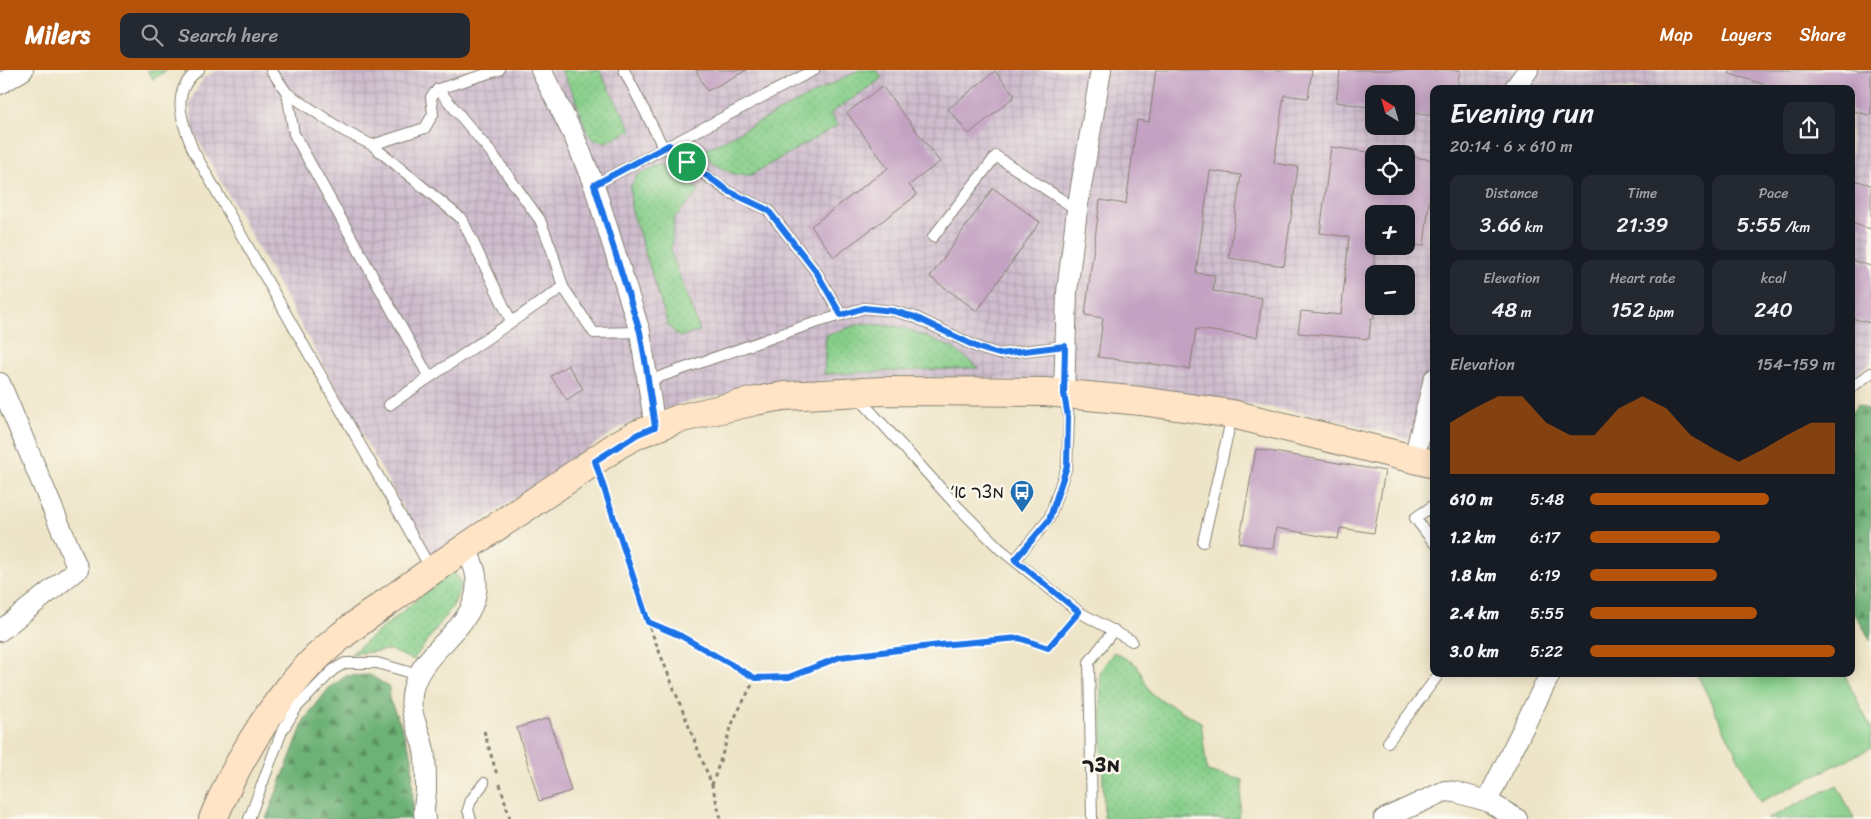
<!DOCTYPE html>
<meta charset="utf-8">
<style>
body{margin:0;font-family:Sriracha,"Playpen Sans Hebrew",sans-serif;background:#242831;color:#f1f3f6;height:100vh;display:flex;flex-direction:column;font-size:19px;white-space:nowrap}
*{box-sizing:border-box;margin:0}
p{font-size:16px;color:#9ea1a6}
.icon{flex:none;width:28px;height:28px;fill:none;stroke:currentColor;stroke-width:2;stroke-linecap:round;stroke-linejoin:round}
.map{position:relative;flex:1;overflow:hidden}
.details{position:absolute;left:1430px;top:15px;width:425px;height:592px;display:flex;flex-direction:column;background:#171b24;border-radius:10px;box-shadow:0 2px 12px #0003}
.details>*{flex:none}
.needle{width:32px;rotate:323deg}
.buttons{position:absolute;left:1365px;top:15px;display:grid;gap:10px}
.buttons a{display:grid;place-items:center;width:50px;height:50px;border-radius:10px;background:#171b24;box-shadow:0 2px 12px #0003;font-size:25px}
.pin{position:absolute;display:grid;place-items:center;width:42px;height:42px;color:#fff;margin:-21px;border:2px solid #fff;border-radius:50%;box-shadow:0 1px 5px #0007}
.round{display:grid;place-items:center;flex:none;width:52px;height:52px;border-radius:10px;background:#242831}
.overview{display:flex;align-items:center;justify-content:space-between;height:85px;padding:0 20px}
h1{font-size:28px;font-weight:600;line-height:38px}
.metrics{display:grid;grid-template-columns:repeat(3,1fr);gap:8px;height:85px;padding:5px 20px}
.metrics div{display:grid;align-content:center;border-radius:10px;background:#242831;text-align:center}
.metrics b{font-size:21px;font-weight:600}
.metrics small{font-size:14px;font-weight:400}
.metrics p{font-size:14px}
.chart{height:140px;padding:10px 20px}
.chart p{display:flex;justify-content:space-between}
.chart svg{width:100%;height:90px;margin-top:5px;fill:#b45309;opacity:.7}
ul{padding:0 20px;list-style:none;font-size:16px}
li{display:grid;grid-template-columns:80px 60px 1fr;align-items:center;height:38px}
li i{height:12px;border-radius:6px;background:#b45309}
header{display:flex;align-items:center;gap:30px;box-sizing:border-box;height:70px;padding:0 25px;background:#b45309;color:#fff}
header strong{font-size:24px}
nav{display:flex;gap:28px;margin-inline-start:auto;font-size:18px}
.search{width:350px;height:45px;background:#242831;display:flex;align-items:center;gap:12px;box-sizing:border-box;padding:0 18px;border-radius:10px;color:#9ea1a6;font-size:19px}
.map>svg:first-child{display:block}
</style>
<header>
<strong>Milers</strong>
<div class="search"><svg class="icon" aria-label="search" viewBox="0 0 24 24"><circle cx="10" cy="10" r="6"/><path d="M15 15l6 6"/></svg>Search here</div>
<nav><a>Map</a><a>Layers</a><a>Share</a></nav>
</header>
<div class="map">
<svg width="1871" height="749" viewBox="0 0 1871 749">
<defs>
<pattern id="industrial-grid" width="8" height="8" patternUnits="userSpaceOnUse" patternTransform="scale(1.25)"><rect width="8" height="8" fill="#cfbdce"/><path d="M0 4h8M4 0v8" fill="none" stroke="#b1a2b0"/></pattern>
<pattern id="green-dots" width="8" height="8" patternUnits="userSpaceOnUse" patternTransform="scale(1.25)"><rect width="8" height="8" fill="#86ce89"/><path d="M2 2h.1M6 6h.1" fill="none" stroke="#73b076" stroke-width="1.8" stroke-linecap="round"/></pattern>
<pattern id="forest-firs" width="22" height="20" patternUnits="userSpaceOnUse" patternTransform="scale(1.25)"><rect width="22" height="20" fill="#6cb175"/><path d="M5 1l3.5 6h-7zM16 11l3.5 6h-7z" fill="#588f5f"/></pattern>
</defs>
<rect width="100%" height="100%" fill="#fbf7ec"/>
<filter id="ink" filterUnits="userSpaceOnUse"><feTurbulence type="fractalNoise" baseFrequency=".02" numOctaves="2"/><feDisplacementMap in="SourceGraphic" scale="10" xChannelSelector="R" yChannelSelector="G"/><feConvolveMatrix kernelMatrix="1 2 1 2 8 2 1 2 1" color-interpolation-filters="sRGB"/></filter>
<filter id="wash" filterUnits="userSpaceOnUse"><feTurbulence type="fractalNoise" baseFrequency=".0096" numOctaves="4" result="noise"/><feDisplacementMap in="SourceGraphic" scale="20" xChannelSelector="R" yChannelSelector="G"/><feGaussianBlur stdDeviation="1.12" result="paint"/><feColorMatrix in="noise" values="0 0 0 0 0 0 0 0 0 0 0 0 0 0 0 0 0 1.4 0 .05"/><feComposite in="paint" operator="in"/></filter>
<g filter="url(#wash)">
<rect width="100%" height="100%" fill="#eee5c8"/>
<path fill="url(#industrial-grid)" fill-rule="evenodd" d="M218,0H1871V293L1851,307V19H1434V376L1325,346L1209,328L974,308L831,310L740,322L682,333L619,358L430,486L194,63L189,34L203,8ZM1374,24H1406V56H1374ZM1374,84H1406V116H1374ZM1374,144H1406V176H1374ZM1374,204H1406V236H1374Z"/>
<g fill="url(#green-dots)" stroke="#517552">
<path d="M147,0H168L153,9Z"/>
<path d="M561,0H599L632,60L606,72L593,70L587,62L574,25Z"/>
<path d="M859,0H876L882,8L830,44L838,55L751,105C728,107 718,96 701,82Z"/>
<path d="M665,93L700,120L674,148L671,183L700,261L679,267L668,255L631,138L630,118L637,105Z"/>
<path d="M863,253L905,258L953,278L979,298L824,304L826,265Z"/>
<path d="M453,500L462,513L453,536L413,590L390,580L351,584Z"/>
<path d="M1114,582L1137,595L1151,624L1201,652L1207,701L1243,710L1239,749H1104L1100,601Z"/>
</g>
<g fill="url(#forest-firs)" stroke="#446648">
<path d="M1858,334L1871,342V571L1851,537V343Z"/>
<path d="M370,605L389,617V629L400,653L412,686L413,749H266L305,649L329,618L346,606Z"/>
</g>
<g fill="#86ce89" stroke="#517552">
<path d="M1697,604H1844L1871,658V678L1760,732Z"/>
<path d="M1837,715L1854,749H1767Z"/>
</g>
<g id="blocks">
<g fill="#c3a1c2">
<path d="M696,0H747L707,21Z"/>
<path d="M1156,0H1312L1308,28L1284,25L1274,93L1298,97L1284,196L1229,188L1241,105L1210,101L1196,203L1215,205L1213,221L1262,228L1257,267L1196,259L1190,299L1098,287L1103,248L1085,245L1100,130L1126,134L1137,50L1149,52Z"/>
<path d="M1340,0H1460L1457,19H1434V46L1406,42V24H1374V38L1336,32Z"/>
<path d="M1730,0H1871V46L1851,40V19H1779L1730,4Z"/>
<path d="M995,1L1015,26L969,64L948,39Z"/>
<path d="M882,16L940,92L909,115L917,125L834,187L811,156L888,98L847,43Z"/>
<path d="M1331,77L1368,82L1366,96L1374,97V116H1406V86L1434,90L1424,176L1406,174V144H1374V249L1371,248L1369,269L1298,263L1301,241L1341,245L1349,167L1320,163Z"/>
<path d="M1851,109L1871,115V159L1851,153Z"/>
<path d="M993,118L1040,152L977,241L930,207Z"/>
<path d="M1851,190L1871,196V253L1851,248Z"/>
<path d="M568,295L583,319L567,330L551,306Z"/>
<path d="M1256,379L1385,401L1374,463L1340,458L1338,469L1276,458L1273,479L1239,473Z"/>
<path d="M549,648L571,721L539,731L517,658Z"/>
</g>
</g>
</g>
<g filter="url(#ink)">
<use href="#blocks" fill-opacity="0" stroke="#858072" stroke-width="1"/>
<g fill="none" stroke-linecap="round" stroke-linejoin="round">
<defs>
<g id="lane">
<path d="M199,0C169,21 182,52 193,80L431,499"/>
<path d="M271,0L287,23L294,64L429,307"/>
<path d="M624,0L664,79"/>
<path d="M438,19L493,85L540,150L551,178L563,217L594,263L640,262"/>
<path d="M287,23L344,61L372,75L462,149L511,251"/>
<path d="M372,75L425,58L433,44L431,27L438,19L499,0"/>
<path d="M669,75L687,92L729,122L768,140L817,203L841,245"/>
<path d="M594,115L814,0"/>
<path d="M933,167L996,86L1077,140"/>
<path d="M648,311L802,257L864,238L893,241L915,247L979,278L999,284L1065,276"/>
<path d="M1851,318L1871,303"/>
<path d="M857,326L956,435L1000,479L1079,542L1132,571"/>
<path d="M389,335L563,217"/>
<path d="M1434,435L1415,448L1434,473"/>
<path d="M1203,472L1232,346"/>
<path d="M1015,490L1049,449L1067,396L1069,347L1064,324"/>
<path d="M1388,672L1439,604"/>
<path d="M249,749L282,661L297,637L333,600L345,593H377L419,605"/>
<path d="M471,749L468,740L471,730L484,713"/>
<path d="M1092,749L1089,592L1114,560"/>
</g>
<g id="street">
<path d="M541,0L574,66L594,115L640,262L655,357"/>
<path d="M0,14L23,0"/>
<path d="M1514,19L1528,0"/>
<path d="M0,313L78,499L0,561"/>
<path d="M1064,324L1067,222L1077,140L1101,0"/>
<path d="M1414,388L1434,309"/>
<path d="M425,749C422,740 426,729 426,719C426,709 426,698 425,688C423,660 405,646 414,615C427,574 483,555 476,506C475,496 469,486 466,477"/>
<path d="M1384,749L1445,721L1455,722L1487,731"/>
<path d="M1517,749L1487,731L1550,604"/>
</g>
<path id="secondary" d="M213,749C235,696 263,647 301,604C329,571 368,546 403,521C474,470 548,424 619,374L638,364L678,349L755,331L784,326L882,321L1045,322L1141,331L1232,344L1434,394"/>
</defs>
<use href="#lane" stroke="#858072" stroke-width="12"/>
<use href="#street" stroke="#858072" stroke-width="22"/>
<use href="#secondary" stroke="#858072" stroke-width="30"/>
<g stroke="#858072" stroke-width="3" stroke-dasharray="4 4" stroke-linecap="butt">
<path d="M602,413L648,553L712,715L721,749"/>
<path d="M648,553L681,566L755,609L789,607L840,587L940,575L1019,568L1048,578L1070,552"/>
<path d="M484,661L497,705"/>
<path d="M500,714L510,749"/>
<path d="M712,715L734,649L755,609"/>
</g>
<use href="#lane" stroke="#fff" stroke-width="10"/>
<use href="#street" stroke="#fff" stroke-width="20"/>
<use href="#secondary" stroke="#ffe4c6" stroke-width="28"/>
</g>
</g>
<g fill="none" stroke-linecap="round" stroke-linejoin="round" filter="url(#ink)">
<defs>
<path id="route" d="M669,75L687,92L730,122L768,140L817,203L841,245L864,238L893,241L915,247L979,278L999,284L1065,276L1064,324L1068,347L1067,396L1049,450L1015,490L1079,542L1048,578L1019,568L940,575L840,587L789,607L755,608L681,566L648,552L595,391L638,364L655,357L646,296L640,262L594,115Z"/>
</defs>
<use href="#route" stroke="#fff" stroke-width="10"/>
<use href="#route" stroke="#1a73e8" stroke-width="6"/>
</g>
<defs>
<symbol id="bus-pin" viewBox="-11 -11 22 30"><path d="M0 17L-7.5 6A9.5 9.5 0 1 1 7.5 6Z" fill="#1f6fb2" stroke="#fbf7ec"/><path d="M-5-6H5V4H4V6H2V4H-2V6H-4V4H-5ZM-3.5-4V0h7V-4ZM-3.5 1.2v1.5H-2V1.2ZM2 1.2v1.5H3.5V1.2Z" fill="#fff"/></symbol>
</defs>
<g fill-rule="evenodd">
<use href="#bus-pin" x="1008" y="408" width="28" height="38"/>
</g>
<g text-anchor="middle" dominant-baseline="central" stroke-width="5" stroke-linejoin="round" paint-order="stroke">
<g font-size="18" fill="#1c1c1c" stroke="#fbf7ec" text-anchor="end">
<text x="1004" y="422">מצר א׳</text>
</g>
<g font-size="20" font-weight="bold" fill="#1c1c1c" stroke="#fbf7ec">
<text x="1101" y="695">מצר</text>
</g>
</g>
</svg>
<div class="buttons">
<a><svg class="needle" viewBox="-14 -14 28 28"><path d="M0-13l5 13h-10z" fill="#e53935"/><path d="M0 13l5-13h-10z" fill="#9ea1a6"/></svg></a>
<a><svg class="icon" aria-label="locate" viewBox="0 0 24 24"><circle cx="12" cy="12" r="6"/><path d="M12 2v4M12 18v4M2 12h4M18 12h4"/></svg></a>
<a>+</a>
<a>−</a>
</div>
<div class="pin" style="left:687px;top:92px;background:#1e9e55"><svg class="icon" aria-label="arrive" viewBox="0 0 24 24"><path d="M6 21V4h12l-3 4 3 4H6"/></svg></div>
<section class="details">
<div class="overview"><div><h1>Evening run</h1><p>20:14 · 6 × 610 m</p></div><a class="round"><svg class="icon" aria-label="share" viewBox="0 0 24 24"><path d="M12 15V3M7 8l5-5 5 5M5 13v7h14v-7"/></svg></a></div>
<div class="metrics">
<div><p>Distance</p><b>3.66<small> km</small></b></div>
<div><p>Time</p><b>21:39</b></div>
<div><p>Pace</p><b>5:55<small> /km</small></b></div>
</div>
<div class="metrics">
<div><p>Elevation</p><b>48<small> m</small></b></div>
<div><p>Heart rate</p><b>152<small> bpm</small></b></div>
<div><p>kcal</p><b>240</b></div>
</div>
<div class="chart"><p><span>Elevation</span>154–159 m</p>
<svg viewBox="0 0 160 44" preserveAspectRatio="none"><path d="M0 44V19L10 12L20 6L30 6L40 19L50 25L60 25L70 12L80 6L90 12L100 25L110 32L120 38L130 32L140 25L150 19L160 19V44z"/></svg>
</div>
<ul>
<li><b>610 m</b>5:48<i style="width:73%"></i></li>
<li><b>1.2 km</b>6:17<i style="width:53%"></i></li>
<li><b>1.8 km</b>6:19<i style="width:52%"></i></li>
<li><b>2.4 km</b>5:55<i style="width:68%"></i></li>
<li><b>3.0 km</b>5:22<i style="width:100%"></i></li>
</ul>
</section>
</div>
